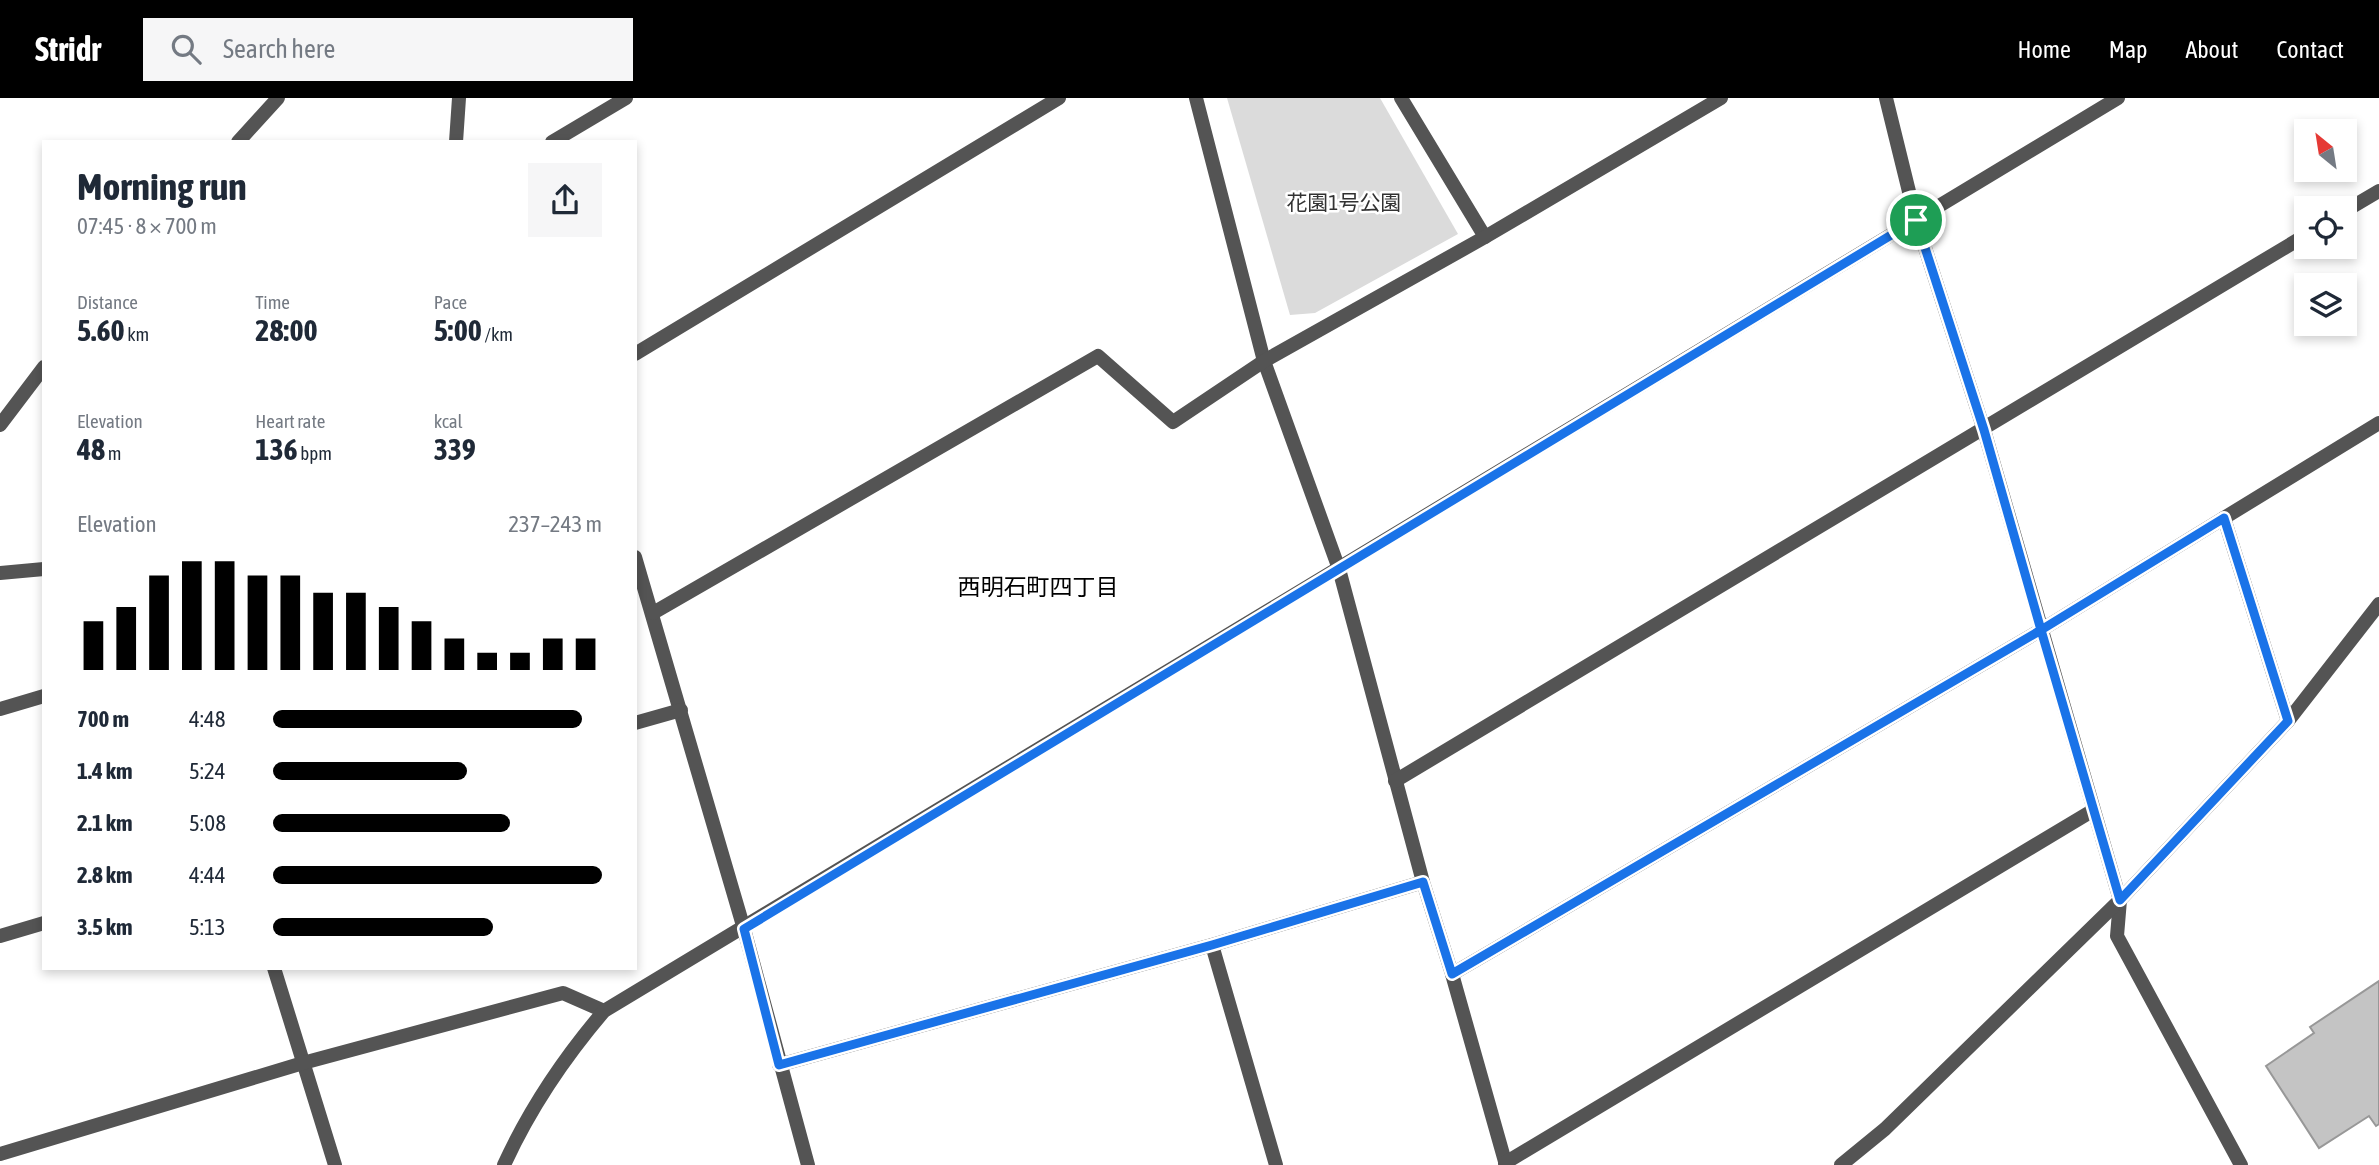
<!DOCTYPE html>
<meta charset="utf-8">
<style>
body{margin:0;font-family:"Asap Condensed","Noto Sans JP",sans-serif;background:#f6f6f7;color:#1f2937;height:100vh;display:flex;flex-direction:column;font-size:26px;white-space:nowrap}
*{box-sizing:border-box;margin:0}
p{font-size:23px;color:#747a83}
.icon{flex:none;width:38px;height:38px;fill:none;stroke:currentColor;stroke-width:2;stroke-linecap:round;stroke-linejoin:round}
.map{position:relative;flex:1;overflow:hidden}
.drawer{position:absolute;left:42px;top:42px;width:595px;height:830px;display:flex;flex-direction:column;background:#fff;border-radius:0px;box-shadow:0 4px 10px #0003}
.drawer>*{flex:none}
.needle{width:46px;rotate:330deg}
.controls{position:absolute;left:2294px;top:21px;display:grid;gap:14px}
.controls a{display:grid;place-items:center;width:63px;height:63px;border-radius:0px;background:#fff;box-shadow:0 4px 10px #0003;font-size:35px}
.pin{position:absolute;display:grid;place-items:center;width:60px;height:60px;color:#fff;margin:-30px;border:4px solid #fff;border-radius:50%;box-shadow:0 2px 7px #0007}
.round{display:grid;place-items:center;flex:none;width:74px;height:74px;border-radius:0px;background:#f6f6f7}
.summary{display:flex;align-items:center;justify-content:space-between;height:119px;padding:0 35px}
h1{font-size:38px;font-weight:700;line-height:52px}
.metrics{display:grid;grid-template-columns:repeat(3,1fr);gap:10px;height:119px;padding:7px 35px}
.metrics div{display:grid;align-content:center}
.metrics b{font-size:30px;font-weight:700}
.metrics small{font-size:19px;font-weight:400}
.metrics p{font-size:19px}
.chart{height:196px;padding:14px 35px}
.chart p{display:flex;justify-content:space-between}
.chart svg{width:100%;height:126px;margin-top:7px;stroke:#000;stroke-width:6}
ul{padding:0 35px;list-style:none;font-size:23px}
li{display:grid;grid-template-columns:112px 84px 1fr;align-items:center;height:52px}
li i{height:18px;border-radius:9px;background:#000}
header{display:flex;align-items:center;gap:42px;box-sizing:border-box;height:98px;padding:0 35px;background:#000;color:#fff}
header strong{font-size:33px}
nav{display:flex;gap:38px;margin-inline-start:auto;font-size:24px}
.search{width:490px;height:63px;background:#f6f6f7;display:flex;align-items:center;gap:18px;box-sizing:border-box;padding:0 24px;border-radius:0px;color:#747a83;font-size:26px}
.map>svg:first-child{display:block}
</style>
<header>
<strong>Stridr</strong>
<div class="search"><svg class="icon" aria-label="search" viewBox="0 0 24 24"><circle cx="10" cy="10" r="6"/><path d="M15 15l6 6"/></svg>Search here</div>
<nav><a>Home</a><a>Map</a><a>About</a><a>Contact</a></nav>
</header>
<div class="map">
<svg width="2379" height="1067" viewBox="0 0 2379 1067">
<rect width="100%" height="100%" fill="#fff"/>
<path fill="#dbdbdb" d="M1227,0H1380L1458,136L1315,215L1290,217Z"/>
<path fill="#c4c4c4" stroke="#989898" stroke-width="2" d="M2379,883V1026L2376,1028L2369,1018L2319,1050L2266,968L2314,935L2310,929Z"/>
<g fill="none" stroke-linecap="round" stroke-linejoin="round">
<g stroke="#545454" stroke-width="14">
<path d="M1196,0L1264,263L1339,471L1423,784L1452,876L1506,1067"/>
<path d="M1401,0L1485,139"/>
<path d="M1886,0L1916,122L1984,332L2120,802L2117,838L2241,1067"/>
<path d="M238,44L278,0"/>
<path d="M456,44L459,0"/>
<path d="M552,44L626,0"/>
<path d="M2345,113L2379,93"/>
<path d="M635,256L1059,0"/>
<path d="M0,327L44,269"/>
<path d="M2224,420L2288,623"/>
<path d="M635,459L744,831L808,1067"/>
<path d="M0,475L44,471"/>
<path d="M653,515L1098,258L1173,324L1264,263L1485,139L1721,0"/>
<path d="M0,611L44,598"/>
<path d="M635,625L681,612"/>
<path d="M1395,683L2306,137"/>
<path d="M0,838L44,825"/>
<path d="M1212,847L1276,1067"/>
<path d="M274,870L335,1067"/>
<path d="M1452,876L2041,532L2379,325"/>
<path d="M779,967L1212,847L1423,784"/>
<path d="M0,1056L303,965L563,895L604,913"/>
<path d="M1505,1065L2092,713"/>
<path d="M1841,1067L1885,1031L2120,802L2288,623L2379,506"/>
</g>
<path stroke="#545454" stroke-width="14" d="M504,1067C530,1010 563,961 604,913L2118,0"/>
</g>
<g fill="none" stroke-linecap="round" stroke-linejoin="round">
<defs>
<path id="route" d="M1916,122L744,831L779,967L1212,847L1423,784L1452,876L2041,532L2120,802L2288,623L2224,420L2041,532L1984,332L1916,122"/>
</defs>
<use href="#route" stroke="#fff" stroke-width="14"/>
<use href="#route" stroke="#1a73e8" stroke-width="9"/>
</g>
<g text-anchor="middle" dominant-baseline="central" stroke-width="5" stroke-linejoin="round" paint-order="stroke">
<g font-size="21" fill="#323232" stroke="#fff">
<text x="1344" y="104">花園1号公園</text>
</g>
<g font-size="23" fill="#000" stroke="#fff">
<text x="1038" y="489">西明石町四丁目</text>
</g>
</g>
</svg>
<div class="controls">
<a><svg class="needle" viewBox="-14 -14 28 28"><path d="M0-13l5 13h-10z" fill="#e53935"/><path d="M0 13l5-13h-10z" fill="#747a83"/></svg></a>
<a><svg class="icon" aria-label="locate" viewBox="0 0 24 24"><circle cx="12" cy="12" r="6"/><path d="M12 2v4M12 18v4M2 12h4M18 12h4"/></svg></a>
<a><svg class="icon" aria-label="layers" viewBox="0 0 24 24"><path d="M12 4l9 5-9 5-9-5zM3 14l9 5 9-5"/></svg></a>
</div>
<div class="pin" style="left:1916px;top:122px;background:#1e9e55"><svg class="icon" aria-label="arrive" viewBox="0 0 24 24"><path d="M6 21V4h12l-3 4 3 4H6"/></svg></div>
<section class="drawer">
<div class="summary"><div><h1>Morning run</h1><p>07:45 · 8 × 700 m</p></div><a class="round"><svg class="icon" aria-label="share" viewBox="0 0 24 24"><path d="M12 15V3M7 8l5-5 5 5M5 13v7h14v-7"/></svg></a></div>
<div class="metrics">
<div><p>Distance</p><b>5.60<small> km</small></b></div>
<div><p>Time</p><b>28:00</b></div>
<div><p>Pace</p><b>5:00<small> /km</small></b></div>
</div>
<div class="metrics">
<div><p>Elevation</p><b>48<small> m</small></b></div>
<div><p>Heart rate</p><b>136<small> bpm</small></b></div>
<div><p>kcal</p><b>339</b></div>
</div>
<div class="chart"><p><span>Elevation</span>237–243 m</p>
<svg viewBox="0 0 160 44" preserveAspectRatio="none"><path d="M5 44V27M15 44V22M25 44V11M35 44V6M45 44V6M55 44V11M65 44V11M75 44V17M85 44V17M95 44V22M105 44V27M115 44V33M125 44V38M135 44V38M145 44V33M155 44V33"/></svg>
</div>
<ul>
<li><b>700 m</b>4:48<i style="width:94%"></i></li>
<li><b>1.4 km</b>5:24<i style="width:59%"></i></li>
<li><b>2.1 km</b>5:08<i style="width:72%"></i></li>
<li><b>2.8 km</b>4:44<i style="width:100%"></i></li>
<li><b>3.5 km</b>5:13<i style="width:67%"></i></li>
</ul>
</section>
</div>
